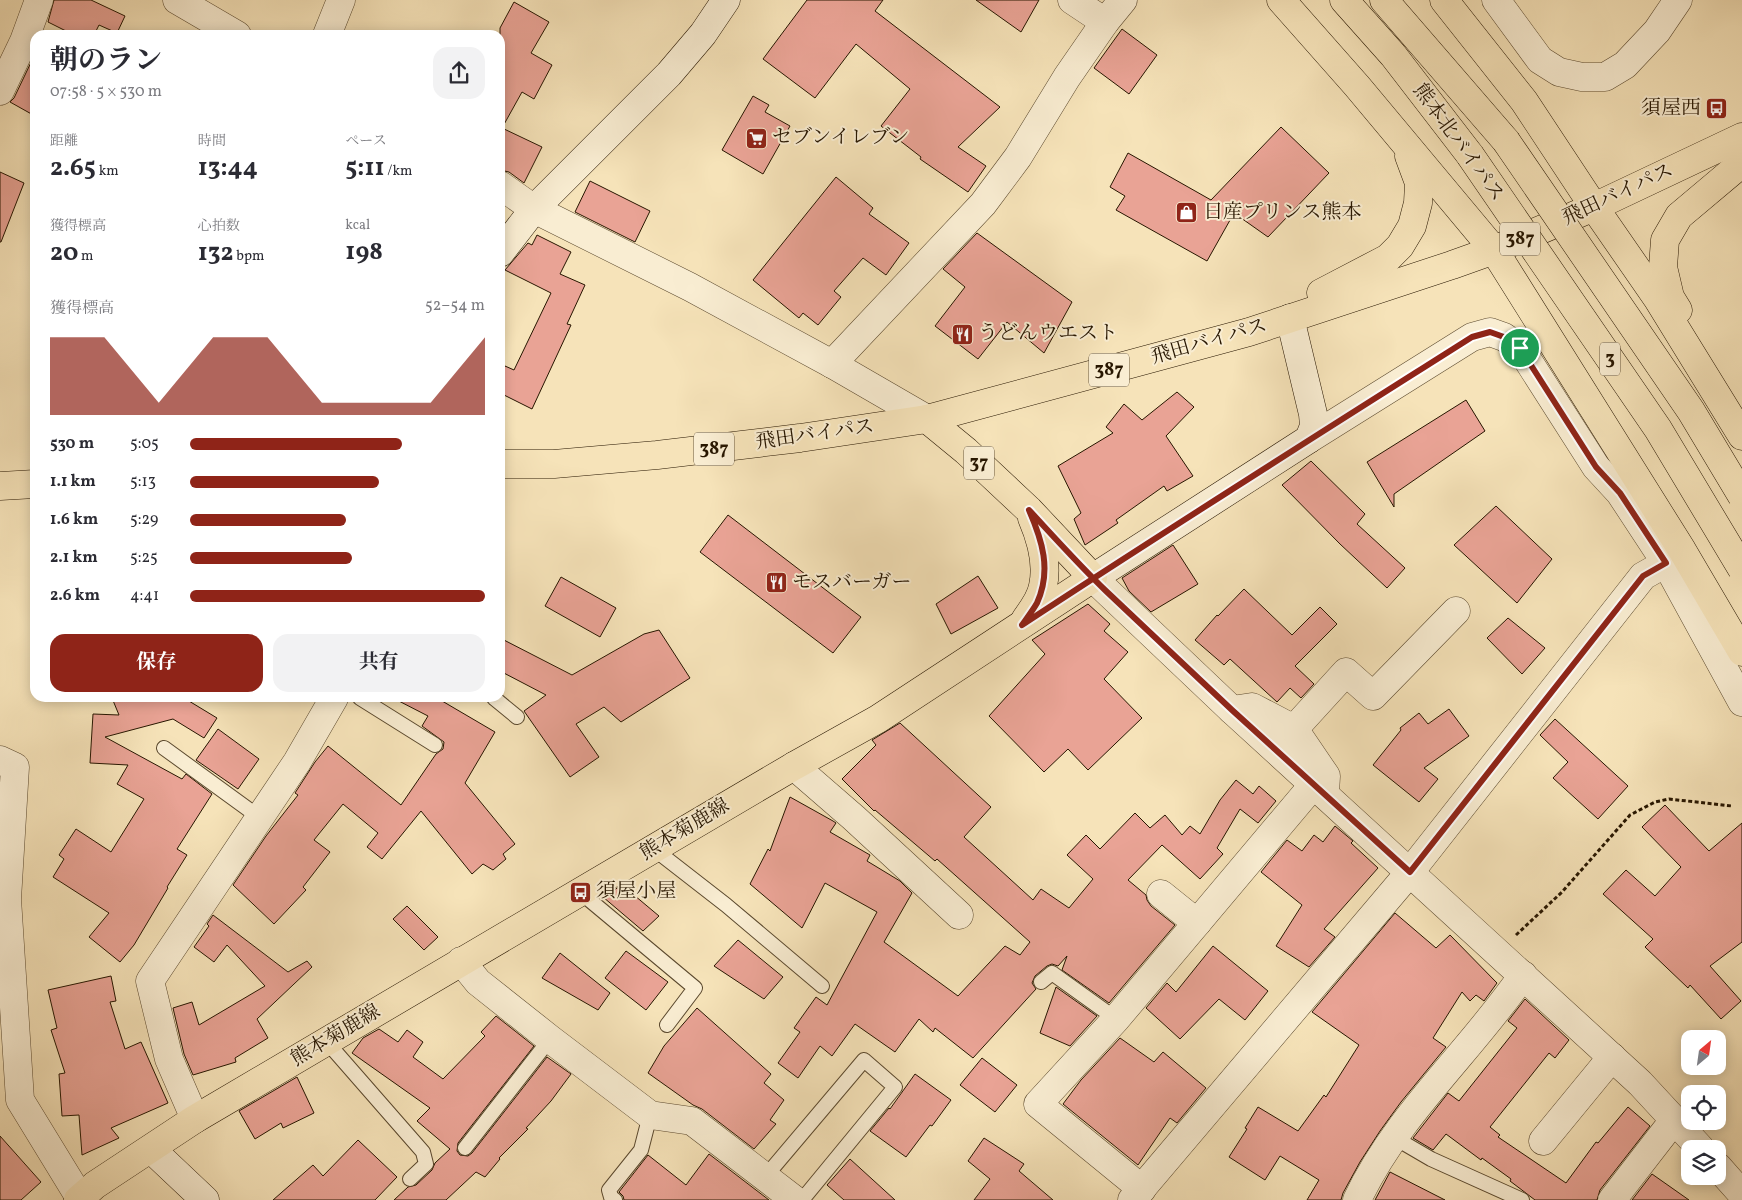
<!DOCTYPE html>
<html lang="ja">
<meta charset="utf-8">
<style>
body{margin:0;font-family:Vollkorn,"Noto Serif JP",serif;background:#f2f2f3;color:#2b2b33;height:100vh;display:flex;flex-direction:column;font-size:19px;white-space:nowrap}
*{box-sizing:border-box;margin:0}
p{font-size:16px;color:#7c7c81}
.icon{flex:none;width:28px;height:28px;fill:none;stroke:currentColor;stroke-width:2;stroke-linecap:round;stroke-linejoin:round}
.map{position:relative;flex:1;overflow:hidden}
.sheet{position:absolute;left:30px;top:30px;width:475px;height:672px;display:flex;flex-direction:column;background:#fff;border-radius:15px;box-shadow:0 2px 12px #0003}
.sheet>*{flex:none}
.needle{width:32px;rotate:29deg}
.buttons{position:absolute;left:1681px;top:1030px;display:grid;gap:10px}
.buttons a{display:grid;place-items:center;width:45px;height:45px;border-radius:10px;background:#fff;box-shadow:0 2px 12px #0003;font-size:25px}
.pin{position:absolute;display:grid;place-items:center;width:42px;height:42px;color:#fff;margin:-21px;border:2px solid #fff;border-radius:50%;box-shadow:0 1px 5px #0007}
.round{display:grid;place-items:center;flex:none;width:52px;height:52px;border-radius:15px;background:#f2f2f3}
.overview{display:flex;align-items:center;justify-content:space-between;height:85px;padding:0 20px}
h1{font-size:28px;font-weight:700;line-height:38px}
.stats{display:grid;grid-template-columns:repeat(3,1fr);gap:8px;height:85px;padding:5px 20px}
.stats div{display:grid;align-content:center}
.stats b{font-size:25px;font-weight:700}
.stats small{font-size:14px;font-weight:400}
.stats p{font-size:14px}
.chart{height:140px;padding:10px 20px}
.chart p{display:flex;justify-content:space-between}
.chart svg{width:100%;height:90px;margin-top:5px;fill:#8f2418;opacity:.7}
.cta{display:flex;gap:10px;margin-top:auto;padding:10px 20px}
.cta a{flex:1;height:58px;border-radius:15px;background:#8f2418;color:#fff;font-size:20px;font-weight:700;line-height:58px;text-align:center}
.cta a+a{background:#f2f2f3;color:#2b2b33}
ul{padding:0 20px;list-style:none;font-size:16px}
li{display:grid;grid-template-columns:80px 60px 1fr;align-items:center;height:38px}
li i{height:12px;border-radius:6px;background:#8f2418}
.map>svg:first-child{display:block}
</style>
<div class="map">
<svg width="1742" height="1200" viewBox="0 0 1742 1200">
<rect width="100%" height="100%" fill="#f6e3b9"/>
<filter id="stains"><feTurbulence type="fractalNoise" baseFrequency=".004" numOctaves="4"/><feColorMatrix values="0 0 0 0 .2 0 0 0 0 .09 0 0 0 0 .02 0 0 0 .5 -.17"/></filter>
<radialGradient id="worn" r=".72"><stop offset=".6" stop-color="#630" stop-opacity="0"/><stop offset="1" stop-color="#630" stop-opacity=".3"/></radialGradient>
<g fill="#e9a395" stroke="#271600">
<path d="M54,0H91L125,16L117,33L99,25L94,35H74L48,22Z"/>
<path d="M807,0H883L875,11L1000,107L958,147L986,166L968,192L920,159L921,157L881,126L910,89L856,44L815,98L763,59Z"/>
<path d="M976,0H1039L1021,32Z"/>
<path d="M514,2L549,22L531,53L552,65L534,99L522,92L502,128L542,147L524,183L509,172L500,170V28Z"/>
<path d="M1122,29L1157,55L1129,94L1094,68Z"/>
<path d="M35,54V116L10,102L14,98Z"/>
<path d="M753,96L769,105L765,112L790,126L763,174L722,150Z"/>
<path d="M1281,127L1329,173L1268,237L1234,213L1207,261L1116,210L1125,196L1110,187L1128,153L1211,200Z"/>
<path d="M0,172L24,183L1,242H0Z"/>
<path d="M836,177L873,208L869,214L909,243L886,275L863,258L834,291L841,297L818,325L803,313L799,318L753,280Z"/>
<path d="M590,181L650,211L635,242L575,212Z"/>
<path d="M977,233L1072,302L1044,353L1007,322L978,359L935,326L965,287L943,269Z"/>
<path d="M537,235L571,252L560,274L585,285L567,324L571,325L532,409L500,393V376L505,366L514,370L551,293L505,270L528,243L532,245Z"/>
<path d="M1177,392L1194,407L1166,436L1193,476L1167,491L1164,486L1116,520L1118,523L1085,545L1074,519L1081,513L1058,466L1113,433L1106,427L1124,404L1142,420Z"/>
<path d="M1466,400L1485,431L1394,494V507L1367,462Z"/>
<path d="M1311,461L1365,514L1357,524L1405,568L1387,588L1340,544L1282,485Z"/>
<path d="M1496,506L1552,559L1517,603L1454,545Z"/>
<path d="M728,515L861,617L833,653L700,552Z"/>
<path d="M1173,545L1198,584L1151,612L1129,591L1122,578Z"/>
<path d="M978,576L998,608L951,634L936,604Z"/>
<path d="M561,577L616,608L600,637L545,606Z"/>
<path d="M1244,589L1292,635L1320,607L1337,624L1295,666L1314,684L1301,698L1290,688L1277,702L1230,659L1224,665L1195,640L1217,615L1218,616Z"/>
<path d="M1088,604L1110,624L1104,631L1128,652L1104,679L1142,718L1088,770L1068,749L1044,772L989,716L1045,654L1032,640Z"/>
<path d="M1508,618L1545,648L1522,674L1487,638Z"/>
<path d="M659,630L690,678L621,722L604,707L576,724L599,757L570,777L524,711L546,695L500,671V638L572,675L644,634Z"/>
<path d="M112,698H184L217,718L204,738L173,719L105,737L182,779L186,774L212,794L177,849L187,855L167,887L168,888L134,945L120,962L89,937L109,913L53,877L64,859L59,855L76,829L111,852L144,799L117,784L128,765L90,763L93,714L119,715Z"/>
<path d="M393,698H437L495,732L465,783L515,844L503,854L506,859L493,870L483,864L472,874L421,811L382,859L367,847L378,833L343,804L314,840L330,852L303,887L306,890L274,924L233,885L266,836L298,795L295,793L315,762L328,746L401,805L436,754L443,749L444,742L422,726L428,716Z"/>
<path d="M1449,709L1469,736L1424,768L1438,779L1419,802L1373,765L1401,730L1400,728L1419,713L1428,724Z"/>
<path d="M1555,719L1628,786L1598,819L1553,778L1568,762L1540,735Z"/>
<path d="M900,723L991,807L964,837L1033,900L1041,889L1069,908L1093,879L1067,855L1086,835L1100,849L1135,813L1150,828L1165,815L1182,835L1190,826L1200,834L1220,800L1236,780L1253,794L1259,786L1276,801L1258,823L1240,809L1217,848L1223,854L1200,879L1162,845L1128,880L1146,895L1147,900L1151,906L1175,925L1109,1003L1062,970L1067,956L1058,966L1052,964L1047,966L1035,976L1032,983L1036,989L973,1058L935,1028L933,1032L919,1019L895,1052L855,1024L832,1056L820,1046L798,1078L778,1063L800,1032L794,1028L816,997L827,1005L877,912L825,883L802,928L750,884L768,849L770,851L790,797L833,821L836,823L830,832L870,855L867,861L900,881L912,893L884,942L958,996L1005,946L1020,955L1030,942L937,859L935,861L875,810L874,811L842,779L876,745L872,740Z"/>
<path d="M218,729L259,759L238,789L196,760Z"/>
<path d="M1665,805L1709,851L1742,823V942L1710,966L1741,1001L1721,1019L1690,985L1688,988L1645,947L1653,939L1603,894L1626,870L1655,896L1681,867L1642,827Z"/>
<path d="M1335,826L1353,841L1351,843L1378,868L1324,929L1335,937L1309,967L1276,946L1302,905L1261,872L1287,840L1302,851L1314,835L1323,842Z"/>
<path d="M622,885L659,916L643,931L603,897Z"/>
<path d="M407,906L438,937L424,950L393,919Z"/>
<path d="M1395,913L1436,948L1450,935L1497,983L1484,1001L1476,995L1470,1001L1462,992L1433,1038L1446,1047L1401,1102L1380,1131L1360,1162L1343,1193L1341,1200H1307L1319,1180L1280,1156L1265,1180L1229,1157L1247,1129L1245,1128L1258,1107L1298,1131L1324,1095L1326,1097L1359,1045L1312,1012Z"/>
<path d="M213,915L288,972L307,961L312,967L257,1019L268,1038L235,1058L236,1062L193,1075L184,1054L173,1008L192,1002L199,1025L265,986L227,945L214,962L194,947L209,926L207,924Z"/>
<path d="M738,940L783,977L764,999L714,966Z"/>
<path d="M1213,946L1268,991L1245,1020L1219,999L1180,1039L1146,1008L1167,983L1176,992Z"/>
<path d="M626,951L668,982L646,1010L605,978Z"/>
<path d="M560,953L610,993L598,1010L542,978Z"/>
<path d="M111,976L116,1001L110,1002L125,1049L141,1042L168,1103L111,1128L119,1138L82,1155L79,1115L62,1116L59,1074L65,1073L51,1030L57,1028L48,990Z"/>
<path d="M1056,987L1097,1016L1070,1046L1040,1033Z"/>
<path d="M1525,999L1569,1040L1555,1058L1549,1053L1490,1127L1500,1135L1498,1137L1566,1183L1596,1142L1598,1143L1628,1107L1650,1126L1600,1190L1597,1200H1535L1510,1181L1511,1179L1482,1158L1481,1160L1446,1134L1433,1150L1413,1138L1448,1093L1459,1101L1517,1028L1508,1021Z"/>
<path d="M697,1008L771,1074L764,1083L784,1100L770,1120L776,1124L754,1149L702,1109L693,1105L648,1073L664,1046Z"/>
<path d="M496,1016L534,1046L458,1143L457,1151L460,1155L468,1156L472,1153L547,1057L571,1074L551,1101L526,1128L528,1129L499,1158L500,1159L485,1177L476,1172L446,1200H394L408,1187L416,1185L432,1170L435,1163L450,1149L417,1121L430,1108L352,1053L363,1038L379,1029L398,1042L407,1030L423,1042L413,1057L443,1079L485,1036L481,1032Z"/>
<path d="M1120,1038L1154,1062L1163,1052L1206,1088L1177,1123L1170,1118L1138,1165L1063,1104L1081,1080Z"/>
<path d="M982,1058L1017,1085L995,1112L960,1085Z"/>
<path d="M915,1074L951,1100L932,1126L930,1125L906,1157L870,1131L889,1108L890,1109Z"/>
<path d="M297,1077L314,1113L283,1128L281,1123L255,1139L239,1111Z"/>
<path d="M0,1136L41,1182L21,1200H0Z"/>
<path d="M984,1138L1024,1164L1019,1171L1053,1200H974L990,1179L968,1161Z"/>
<path d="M358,1140L397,1177L375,1200H273L313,1165L323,1176Z"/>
<path d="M709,1154L769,1200H624L623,1196L619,1192L648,1155L686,1185Z"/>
<path d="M850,1159L895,1200H844L827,1185Z"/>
<path d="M1390,1172L1445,1200H1375Z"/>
<path d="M1652,1174L1689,1200H1632Z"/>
</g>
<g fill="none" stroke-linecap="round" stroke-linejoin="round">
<defs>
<g id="lane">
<path d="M360,698L435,745"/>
<path d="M494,698L517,717"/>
<path d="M164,748L259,817"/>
<path d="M654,849L726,905L822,986"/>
<path d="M580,892L695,988L667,1025"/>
<path d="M1041,982L1052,973L1116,1019"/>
<path d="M326,1041L423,1152L426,1164L410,1179"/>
<path d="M1395,1138L1431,1159L1522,1200"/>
<path d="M465,1148L550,1039"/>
<path d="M765,1177L864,1060L895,1087L802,1200"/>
<path d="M615,1200L611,1197L609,1190L641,1150L650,1115"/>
</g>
<g id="street">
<path d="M177,0L237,35"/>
<path d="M1072,0L1105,22"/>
<path d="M1496,0L1540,60L1559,72L1582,77H1605L1625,65L1657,31L1678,0"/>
<path d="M327,35L341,0"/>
<path d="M0,91L24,41L39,0"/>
<path d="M500,185L534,209L690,287L832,364L927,419"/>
<path d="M832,364L983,204L1018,157L1067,77L1105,22L1123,0"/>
<path d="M1309,439L1472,337L1490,332L1504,337L1520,348L1596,467L1620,493L1666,563L1742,702"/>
<path d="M1093,578L1232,710L1640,1083L1701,1149"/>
<path d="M1232,710L1252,707L1294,729L1326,776L1325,793"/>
<path d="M1294,729L1346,672L1373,696L1456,611"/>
<path d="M0,760L15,767L7,899L20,1100L80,1198"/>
<path d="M794,766L854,818L959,915"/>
<path d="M1161,894L1197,923"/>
<path d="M461,961L478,982L550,1039L650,1115L692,1121L795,1200"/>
<path d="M195,1119L169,1059L150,981L297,762L334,698"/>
<path d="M1543,1141L1612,1057"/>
<path d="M1718,1167L1742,1194"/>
<path d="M1142,1189L1038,1104L1116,1019L1314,784"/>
<path d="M1132,1200L1410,872L1643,576L1666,563"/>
<path d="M1357,1200C1397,1115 1470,1052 1523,975"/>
<path d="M1612,1200L1674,1120"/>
</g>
<g id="secondary">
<path d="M500,253L534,209L669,74L703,34L726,0"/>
<path d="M1093,578L1309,439L1314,426L1313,414L1290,318"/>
<path d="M151,1149L205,1200"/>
</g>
<g id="primary">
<path d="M1025,620C1032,610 1041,599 1043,586C1048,563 1041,539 1032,518"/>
<path d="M78,1200L95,1185L195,1119L794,766L878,719L1093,578L1029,510L966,451L927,419"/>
</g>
<g id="highway">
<path d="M1281,0L1357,86L1494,250L1682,550L1742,652"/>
<path d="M1344,0L1393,55L1470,155"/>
<path d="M1384,0L1506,141"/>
<path d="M1444,0L1524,101L1594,207L1657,298L1742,436"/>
<path d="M1321,293L1388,258L1400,246L1412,226L1418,203L1419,183L1409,156"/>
<path d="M1678,310L1670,297L1663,267L1665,240L1679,216L1742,163"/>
<path d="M500,464H554L657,455L800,438L927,419L1249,332L1452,265L1494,250L1594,207L1742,137"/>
<path d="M0,486L35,484"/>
</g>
</defs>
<use href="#lane" stroke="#5b492e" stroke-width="16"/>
<use href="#street" stroke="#5b492e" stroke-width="29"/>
<use href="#secondary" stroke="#271600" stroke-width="29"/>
<use href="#primary" stroke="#271600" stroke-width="29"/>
<use href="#highway" stroke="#271600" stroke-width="29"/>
<path stroke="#271600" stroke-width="3" stroke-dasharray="4 2.5" stroke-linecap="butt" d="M1516,935L1562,892L1630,815L1655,802L1669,799L1732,806"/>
<use href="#lane" stroke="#f9edd2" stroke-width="14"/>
<use href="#street" stroke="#f9edd2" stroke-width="28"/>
<use href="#secondary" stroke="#f9edd2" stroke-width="28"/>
<use href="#primary" stroke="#f6e3b9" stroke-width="28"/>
<use href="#highway" stroke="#f6e3b9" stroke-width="28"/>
<defs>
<g id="highway-bridge">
<path d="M1506,141L1691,411L1742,496"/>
<path d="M1470,155L1658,429L1742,569"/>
</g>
</defs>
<use href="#highway-bridge" stroke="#271600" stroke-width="29" stroke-linecap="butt"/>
<use href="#highway-bridge" stroke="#f6e3b9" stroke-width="28"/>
</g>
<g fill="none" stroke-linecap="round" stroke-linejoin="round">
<defs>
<path id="route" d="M1520,348L1504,337L1490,332L1472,337C1322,432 1171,527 1022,625C1027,618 1033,610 1037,603C1052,570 1042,540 1029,510C1054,537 1079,565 1106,591L1232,710L1410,872L1643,576L1666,563L1620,493L1596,467L1520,348"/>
</defs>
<use href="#route" stroke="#fff" stroke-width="10"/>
<use href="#route" stroke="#8f2418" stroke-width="6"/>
</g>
<defs>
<symbol id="bus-square" viewBox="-11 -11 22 22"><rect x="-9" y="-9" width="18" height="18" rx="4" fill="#8f2418" stroke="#f9edd2"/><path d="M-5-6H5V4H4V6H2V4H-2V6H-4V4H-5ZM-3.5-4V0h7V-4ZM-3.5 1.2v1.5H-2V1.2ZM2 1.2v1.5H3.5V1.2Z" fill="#fff"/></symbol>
<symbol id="supermarket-square" viewBox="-11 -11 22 22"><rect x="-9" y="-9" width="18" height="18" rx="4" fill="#8f2418" stroke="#f9edd2"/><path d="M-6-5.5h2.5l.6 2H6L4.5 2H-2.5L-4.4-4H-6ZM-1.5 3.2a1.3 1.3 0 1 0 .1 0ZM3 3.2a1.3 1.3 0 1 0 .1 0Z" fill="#fff"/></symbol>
<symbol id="shop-square" viewBox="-11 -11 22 22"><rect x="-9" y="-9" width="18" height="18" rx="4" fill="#8f2418" stroke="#f9edd2"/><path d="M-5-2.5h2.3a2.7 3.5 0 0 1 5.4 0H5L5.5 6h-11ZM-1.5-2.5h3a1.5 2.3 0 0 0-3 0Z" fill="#fff"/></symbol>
<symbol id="restaurant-square" viewBox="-11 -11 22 22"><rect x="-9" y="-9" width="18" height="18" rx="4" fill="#8f2418" stroke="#f9edd2"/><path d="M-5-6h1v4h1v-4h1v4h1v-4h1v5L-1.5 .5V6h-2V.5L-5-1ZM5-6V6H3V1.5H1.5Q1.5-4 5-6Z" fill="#fff"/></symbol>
</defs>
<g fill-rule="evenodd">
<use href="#bus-square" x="1704" y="96" width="25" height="25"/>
<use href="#supermarket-square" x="744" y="126" width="25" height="25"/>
<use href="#shop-square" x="1174" y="200" width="25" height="25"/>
<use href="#restaurant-square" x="950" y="322" width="25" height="25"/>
<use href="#restaurant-square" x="764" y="570" width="25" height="25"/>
<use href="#bus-square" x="568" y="880" width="25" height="25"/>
</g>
<g text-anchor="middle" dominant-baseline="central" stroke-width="4" stroke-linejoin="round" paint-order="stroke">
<g fill="#f9edd2" stroke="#66563f" stroke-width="1">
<rect x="1500" y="222.5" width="40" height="33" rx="4"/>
<rect x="1600" y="342.5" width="20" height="33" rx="4"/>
<rect x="1089" y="353.5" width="40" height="33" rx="4"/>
<rect x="694" y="432.5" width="40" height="33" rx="4"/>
<rect x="964" y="446.5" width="30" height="33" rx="4"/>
</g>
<g font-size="19" font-weight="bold" fill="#271600">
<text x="1520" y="239">387</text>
<text x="1610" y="359">3</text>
<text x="1109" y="370">387</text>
<text x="714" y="449">387</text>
<text x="979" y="463">37</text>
</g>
<g font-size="20" fill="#271600" stroke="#f9edd2" text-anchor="start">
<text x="1701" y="109" text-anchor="end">須屋西</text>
<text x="772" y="138">セブンイレブン</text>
<text x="1203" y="213">日産プリンス熊本</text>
<text x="978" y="334">うどんウエスト</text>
<text x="792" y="583">モスバーガー</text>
<text x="596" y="892">須屋小屋</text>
</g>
<g font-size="20" fill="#271600" stroke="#f9edd2">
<text transform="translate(1458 143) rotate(54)">熊本北バイパス</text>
<text transform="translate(1618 195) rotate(-25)">飛田バイパス</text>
<text transform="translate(1209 342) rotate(-16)">飛田バイパス</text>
<text transform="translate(815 435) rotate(-8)">飛田バイパス</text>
<text transform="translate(685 830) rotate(-31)">熊本菊鹿線</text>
<text transform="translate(336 1036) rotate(-31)">熊本菊鹿線</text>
</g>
</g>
<rect width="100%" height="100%" filter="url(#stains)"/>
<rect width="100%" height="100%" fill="url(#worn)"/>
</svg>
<div class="buttons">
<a><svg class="needle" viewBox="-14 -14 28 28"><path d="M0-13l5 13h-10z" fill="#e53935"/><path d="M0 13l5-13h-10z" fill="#7c7c81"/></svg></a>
<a><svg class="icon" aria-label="locate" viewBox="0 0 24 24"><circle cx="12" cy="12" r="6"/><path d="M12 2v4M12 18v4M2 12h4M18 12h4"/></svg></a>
<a><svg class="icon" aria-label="layers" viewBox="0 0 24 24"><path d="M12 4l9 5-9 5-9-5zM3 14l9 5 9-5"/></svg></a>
</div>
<div class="pin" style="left:1520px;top:348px;background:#1e9e55"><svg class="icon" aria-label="arrive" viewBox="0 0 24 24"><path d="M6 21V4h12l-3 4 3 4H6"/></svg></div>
<section class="sheet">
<div class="overview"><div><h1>朝のラン</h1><p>07:58 · 5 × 530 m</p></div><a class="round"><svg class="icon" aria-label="share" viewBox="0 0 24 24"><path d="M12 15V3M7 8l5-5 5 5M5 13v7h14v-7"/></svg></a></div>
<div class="stats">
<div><p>距離</p><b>2.65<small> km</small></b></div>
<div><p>時間</p><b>13:44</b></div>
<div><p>ペース</p><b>5:11<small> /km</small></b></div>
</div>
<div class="stats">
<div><p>獲得標高</p><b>20<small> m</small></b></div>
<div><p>心拍数</p><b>132<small> bpm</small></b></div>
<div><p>kcal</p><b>198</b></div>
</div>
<div class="chart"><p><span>獲得標高</span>52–54 m</p>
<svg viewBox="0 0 160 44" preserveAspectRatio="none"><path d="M0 44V6L10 6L20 6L30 22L40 38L50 22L60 6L70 6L80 6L90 22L100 38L110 38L120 38L130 38L140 38L150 22L160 6V44z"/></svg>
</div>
<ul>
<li><b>530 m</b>5:05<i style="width:72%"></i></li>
<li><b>1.1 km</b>5:13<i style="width:64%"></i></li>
<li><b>1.6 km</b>5:29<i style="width:53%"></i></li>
<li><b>2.1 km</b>5:25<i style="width:55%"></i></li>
<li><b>2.6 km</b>4:41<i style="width:100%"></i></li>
</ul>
<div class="cta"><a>保存</a><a>共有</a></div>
</section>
</div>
